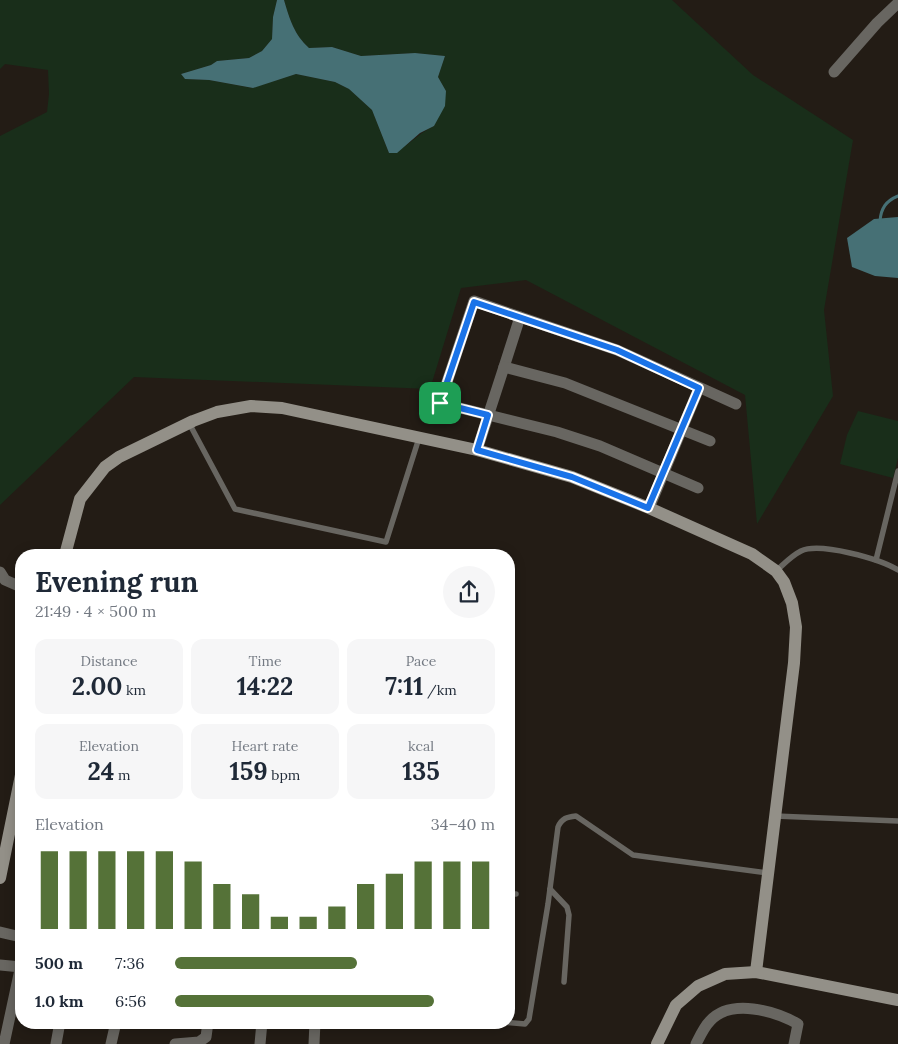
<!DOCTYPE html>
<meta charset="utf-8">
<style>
body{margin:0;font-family:Lora,serif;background:#f6f6f7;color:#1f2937;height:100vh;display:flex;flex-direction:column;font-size:19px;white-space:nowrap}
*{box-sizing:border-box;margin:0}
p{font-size:16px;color:#747a83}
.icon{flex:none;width:28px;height:28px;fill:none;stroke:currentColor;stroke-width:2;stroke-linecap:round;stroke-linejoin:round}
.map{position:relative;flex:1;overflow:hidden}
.side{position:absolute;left:15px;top:549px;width:500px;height:480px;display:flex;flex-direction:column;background:#fff;border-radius:20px;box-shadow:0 2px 12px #0003}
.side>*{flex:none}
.pin{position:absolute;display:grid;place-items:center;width:42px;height:42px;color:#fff;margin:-21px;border-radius:10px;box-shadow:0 2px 8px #0006}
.round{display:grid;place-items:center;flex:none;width:52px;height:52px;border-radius:26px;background:#f6f6f7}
.headline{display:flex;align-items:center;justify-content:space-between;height:85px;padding:0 20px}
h1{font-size:28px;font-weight:700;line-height:38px}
.stats{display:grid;grid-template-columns:repeat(3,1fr);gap:8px;height:85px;padding:5px 20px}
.stats div{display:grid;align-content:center;border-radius:12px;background:#f6f6f7;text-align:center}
.stats b{font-size:25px;font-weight:700}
.stats small{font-size:14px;font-weight:400}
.stats p{font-size:14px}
.chart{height:140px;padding:10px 20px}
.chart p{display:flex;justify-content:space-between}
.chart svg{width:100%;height:90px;margin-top:5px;stroke:#557238;stroke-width:6}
ul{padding:0 20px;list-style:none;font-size:16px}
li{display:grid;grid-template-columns:80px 60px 1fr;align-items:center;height:38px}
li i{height:12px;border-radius:6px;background:#557238}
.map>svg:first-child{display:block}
</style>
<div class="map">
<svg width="898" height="1044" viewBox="0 0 898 1044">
<rect width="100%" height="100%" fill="#231c15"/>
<g fill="#192e1a">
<path d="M0,0H277L273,17L272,39L262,51L249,58L217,61L211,65L181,74L185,79L209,80L252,88L296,74L335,82L349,89L372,110L389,153C409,148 415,135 434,126L446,91L438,77L445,56L415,53L361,56L332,47L309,48C294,34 290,20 284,0H672L753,75L853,140L824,310L833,396L757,524L745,395L526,280L461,288L430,389L134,377L0,505V136L47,112L49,94L48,70L5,64L0,69Z"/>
<path d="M858,411L898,421V458L893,478L840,464L847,435Z"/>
</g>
<g fill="#467075">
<path d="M277,0H284C290,20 294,34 309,48L332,47L361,56L415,53L445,56L438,77L446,91L445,106L434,126L420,133L397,153H389L372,110L349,89L335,82L296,74L253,88L209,80L185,79L181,74L211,65L217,61L249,58L262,51L272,39L273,17Z"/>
<path d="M898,217V278L875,276L852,267L847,238L874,219Z"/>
</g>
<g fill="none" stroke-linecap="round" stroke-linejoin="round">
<path stroke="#467075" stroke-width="3" d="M880,221C881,208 886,201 898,196"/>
<g stroke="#686661" stroke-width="5.5">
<path d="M189,423L235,509L386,542L419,438"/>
<path d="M876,560L898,471"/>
<path d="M776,571C784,564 791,556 801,551C820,542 880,559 898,570"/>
<path d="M775,816L898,821"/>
<path d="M550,889L567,907L569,915L564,982"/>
<path d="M509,894H516"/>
<path d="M502,1022L525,1024L529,1019L548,904L558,827C562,818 567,817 576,816L633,855L768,873"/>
</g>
<g stroke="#686661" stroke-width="11">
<path d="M834,72L877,23L898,3"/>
<path d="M520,317L617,350L736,404"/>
<path d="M504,367L520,317L474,301L440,403L557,432L600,446L698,488"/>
<path d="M477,450L504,367L565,383L710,441"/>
<path d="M649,508L699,388"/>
<path d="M0,572L5,580L21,587"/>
<path d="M0,932L21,937"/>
<path d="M0,965L21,967"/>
<path d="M4,1044L21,965"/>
<path d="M56,1044L60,1022"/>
<path d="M111,1044L116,1022"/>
<path d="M175,1044L199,1042L206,1037L208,1022"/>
<path d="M260,1044L262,1022"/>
<path d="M314,1044L315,1022"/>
<path d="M696,1044C700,1036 704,1027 710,1021C731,998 775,1011 798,1024L794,1044"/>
</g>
<g stroke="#939088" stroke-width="12">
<path d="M65,555L80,499L105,467L119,457L193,421L217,412L251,406L282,408L477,450L572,477L649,508L752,554L776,571L784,582L792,603L796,627L794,663L756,972"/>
<path d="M0,878L21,775"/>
<path d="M657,1044L676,1005L698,986L725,974L756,972L898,1000"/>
</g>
</g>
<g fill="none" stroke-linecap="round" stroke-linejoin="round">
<defs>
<path id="route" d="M474,302L617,350L699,388L648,508L572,477L477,450L488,415L440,403Z"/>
</defs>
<use href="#route" stroke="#fff" stroke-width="10"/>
<use href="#route" stroke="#1a73e8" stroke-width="6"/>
</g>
</svg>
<div class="pin" style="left:440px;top:403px;background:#1e9e55"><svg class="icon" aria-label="arrive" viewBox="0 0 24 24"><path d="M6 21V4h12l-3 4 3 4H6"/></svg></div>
<section class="side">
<div class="headline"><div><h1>Evening run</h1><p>21:49 · 4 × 500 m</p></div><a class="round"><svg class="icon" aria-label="share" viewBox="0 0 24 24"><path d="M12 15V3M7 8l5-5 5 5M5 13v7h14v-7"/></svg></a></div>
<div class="stats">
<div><p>Distance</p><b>2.00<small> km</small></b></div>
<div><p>Time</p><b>14:22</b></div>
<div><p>Pace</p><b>7:11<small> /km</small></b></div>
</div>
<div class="stats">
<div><p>Elevation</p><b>24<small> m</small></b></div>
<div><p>Heart rate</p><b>159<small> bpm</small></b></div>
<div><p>kcal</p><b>135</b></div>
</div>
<div class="chart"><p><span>Elevation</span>34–40 m</p>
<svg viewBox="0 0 160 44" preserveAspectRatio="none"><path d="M5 44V6M15 44V6M25 44V6M35 44V6M45 44V6M55 44V11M65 44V22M75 44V27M85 44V38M95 44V38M105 44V33M115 44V22M125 44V17M135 44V11M145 44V11M155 44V11"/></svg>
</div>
<ul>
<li><b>500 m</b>7:36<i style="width:57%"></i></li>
<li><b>1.0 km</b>6:56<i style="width:81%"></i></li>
</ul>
</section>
</div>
